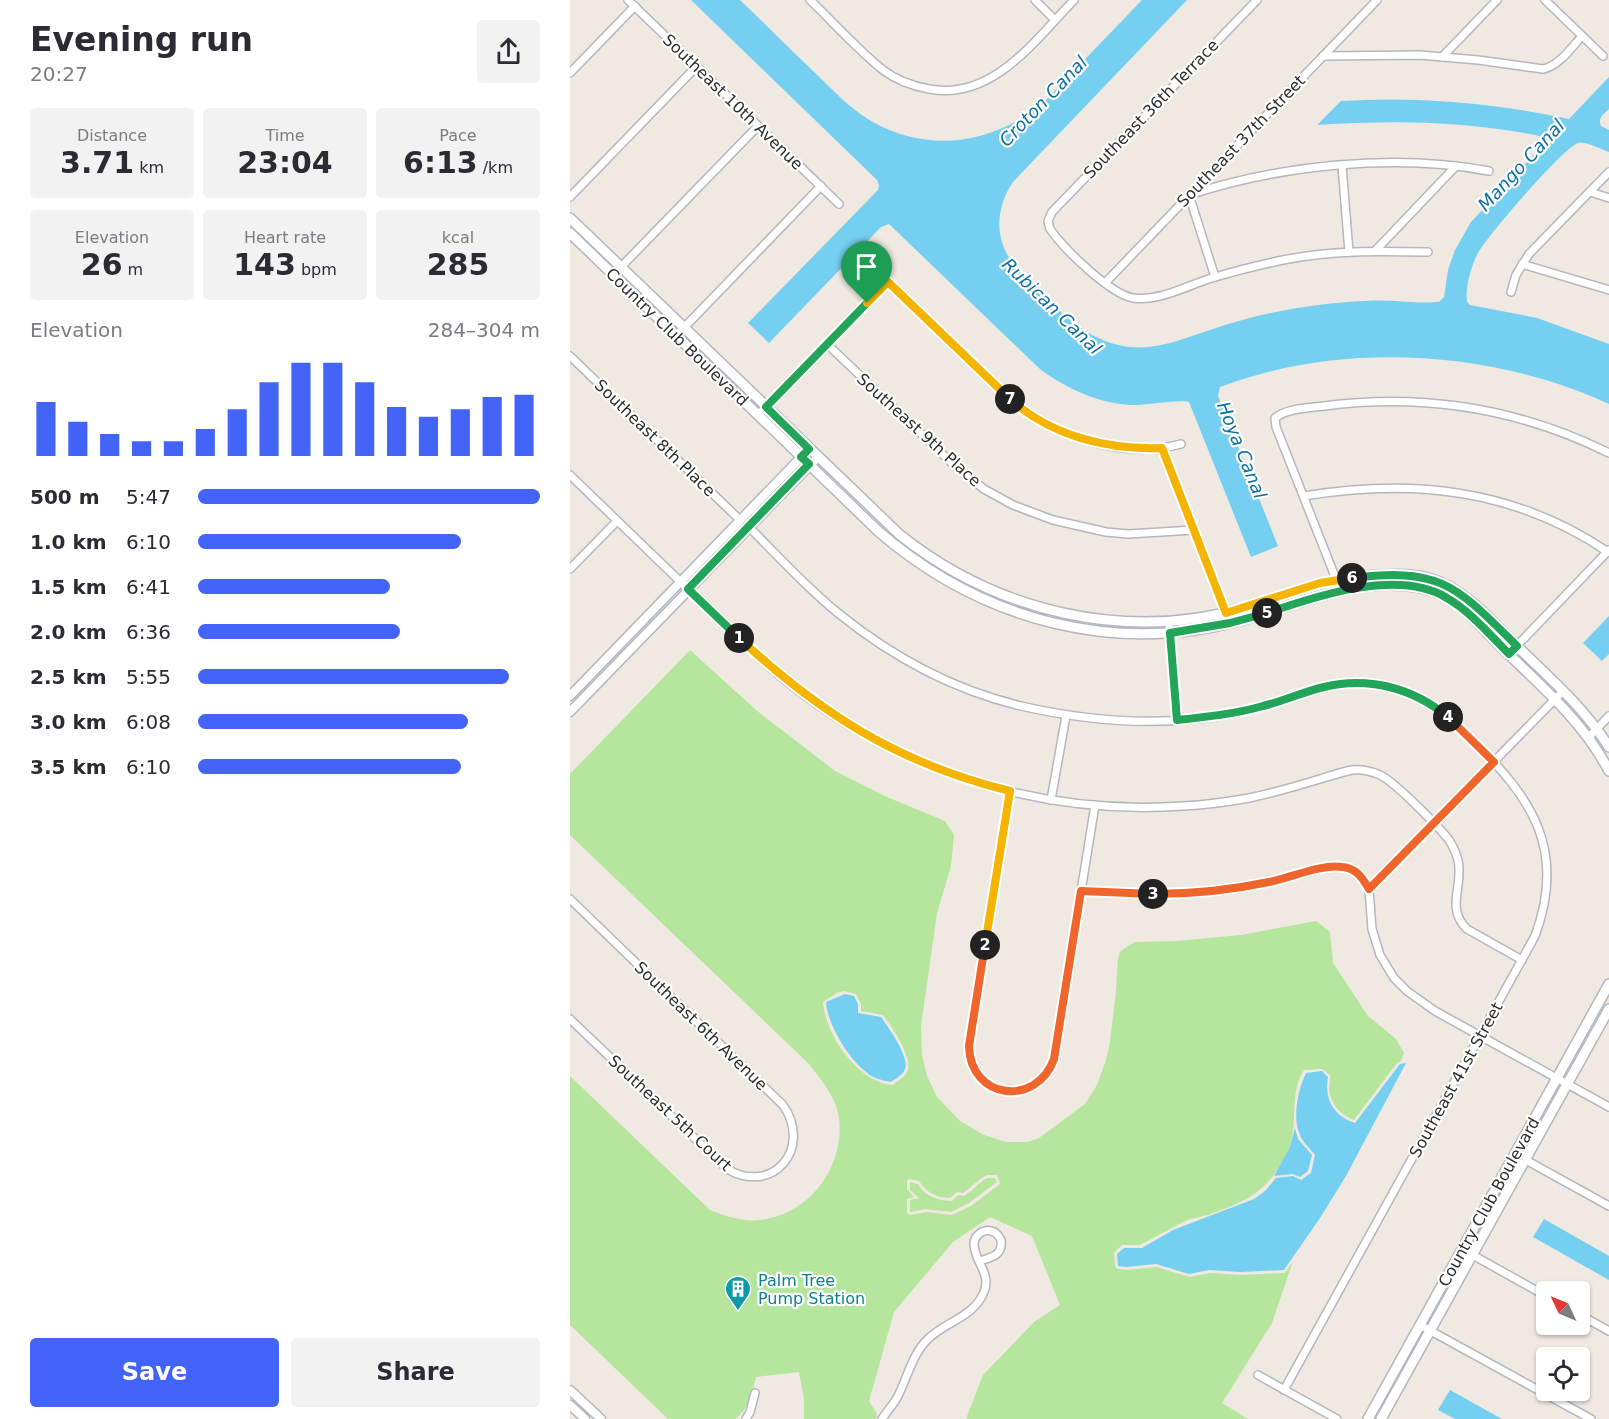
<!DOCTYPE html>
<meta charset="utf-8">
<style>
body{margin:0;font-family:"DejaVu Sans",sans-serif;background:#f2f2f3;color:#2b2b33;height:100vh;display:flex;flex-direction:column;font-size:22px;white-space:nowrap}
*{box-sizing:border-box;margin:0}
p{font-size:20px;color:#7c7c81}
.icon{flex:none;width:33px;height:33px;fill:none;stroke:currentColor;stroke-width:2;stroke-linecap:round;stroke-linejoin:round}
.map{position:relative;flex:1;overflow:hidden}
.drawer{display:flex;flex-direction:column;background:#fff;width:570px}
.drawer>*{flex:none}
.needle{width:39px;rotate:314deg}
.buttons{position:absolute;left:966px;top:1281px;display:grid;gap:12px}
.buttons a{display:grid;place-items:center;width:54px;height:54px;border-radius:6px;background:#fff;box-shadow:0 2px 4px #0004;font-size:30px}
.pin{position:absolute;display:grid;place-items:center;width:51px;height:51px;color:#fff;margin:-62px -26px;border-radius:50% 50% 50% 0;rotate:-45deg;box-shadow:0 0 6px #0007}
.pin .icon{rotate:45deg}
.km{position:absolute;width:30px;height:30px;margin:-15px;border-radius:50%;background:#222;color:#fff;font-size:16px;line-height:30px;text-align:center}
.round{display:grid;place-items:center;flex:none;width:63px;height:63px;border-radius:6px;background:#f2f2f3}
.overview{display:flex;align-items:center;justify-content:space-between;height:102px;padding:0 30px}
h1{font-size:33px;font-weight:800;line-height:45px}
.stats{display:grid;grid-template-columns:repeat(3,1fr);gap:9px;height:102px;padding:6px 30px}
.stats div{display:grid;align-content:center;border-radius:6px;background:#f2f2f3;text-align:center}
.stats b{font-size:30px;font-weight:800}
.stats small{font-size:16px;font-weight:400}
.stats p{font-size:16px}
.chart{height:168px;padding:12px 30px}
.chart p{display:flex;justify-content:space-between}
.chart svg{width:100%;height:108px;margin-top:6px;stroke:#4264fb;stroke-width:6}
.primary-button{display:flex;gap:12px;margin-top:auto;padding:12px 30px}
.primary-button a{flex:1;height:69px;border-radius:6px;background:#4264fb;color:#fff;font-size:24px;font-weight:800;line-height:69px;text-align:center}
.primary-button a+a{background:#f2f2f3;color:#2b2b33}
ul{padding:0 30px;list-style:none;font-size:20px}
li{display:grid;grid-template-columns:96px 72px 1fr;align-items:center;height:45px}
li i{height:15px;border-radius:8px;background:#4264fb}
main{display:flex;flex:1;min-height:0}
.map>svg:first-child{display:block}
</style>
<main>
<section class="drawer">
<div class="overview"><div><h1>Evening run</h1><p>20:27</p></div><a class="round"><svg class="icon" aria-label="share" viewBox="0 0 24 24"><path d="M12 15V3M7 8l5-5 5 5M5 13v7h14v-7"/></svg></a></div>
<div class="stats">
<div><p>Distance</p><b>3.71<small> km</small></b></div>
<div><p>Time</p><b>23:04</b></div>
<div><p>Pace</p><b>6:13<small> /km</small></b></div>
</div>
<div class="stats">
<div><p>Elevation</p><b>26<small> m</small></b></div>
<div><p>Heart rate</p><b>143<small> bpm</small></b></div>
<div><p>kcal</p><b>285</b></div>
</div>
<div class="chart"><p><span>Elevation</span>284–304 m</p>
<svg viewBox="0 0 160 44" preserveAspectRatio="none"><path d="M5 44V22M15 44V30M25 44V35M35 44V38M45 44V38M55 44V33M65 44V25M75 44V14M85 44V6M95 44V6M105 44V14M115 44V24M125 44V28M135 44V25M145 44V20M155 44V19"/></svg>
</div>
<ul>
<li><b>500 m</b>5:47<i style="width:100%"></i></li>
<li><b>1.0 km</b>6:10<i style="width:77%"></i></li>
<li><b>1.5 km</b>6:41<i style="width:56%"></i></li>
<li><b>2.0 km</b>6:36<i style="width:59%"></i></li>
<li><b>2.5 km</b>5:55<i style="width:91%"></i></li>
<li><b>3.0 km</b>6:08<i style="width:79%"></i></li>
<li><b>3.5 km</b>6:10<i style="width:77%"></i></li>
</ul>
<div class="primary-button"><a>Save</a><a>Share</a></div>
</section>
<div class="map">
<svg width="1039" height="1419" viewBox="0 0 1039 1419">
<rect width="100%" height="100%" fill="#efe9e1"/>
<g fill="#b6e59e" fill-rule="evenodd">
<path d="M120,650L186,710L265,771L317,797L375,821L384,835L381,866L367,913L351,1026L352,1055L357,1076L367,1097L390,1121L414,1135L436,1142H458L469,1138L515,1104L527,1085L536,1060L540,1042L546,991L548,959L550,952L555,948L565,942L606,941L671,935L746,921L760,932L763,963L798,1016L826,1039L834,1053L831,1061L827,1063L784,1120C771,1115 761,1105 759,1090C759,1085 761,1080 760,1075L752,1069L734,1070C719,1093 728,1122 720,1147C718,1152 714,1158 711,1163C694,1195 671,1203 638,1215C631,1217 622,1218 615,1221C602,1228 588,1235 574,1243L569,1245H552L544,1253L545,1266L548,1269L557,1270L586,1267L620,1277L640,1273L670,1275L715,1273L723,1261L702,1323L652,1403L678,1419H396L413,1375L464,1322L490,1305L462,1236L420,1217L383,1242L324,1312L299,1401L307,1414L306,1419H234V1399L229,1372L186,1377L179,1404L166,1419H98L0,1325V1076L140,1210C155,1216 173,1222 190,1220C239,1215 275,1167 269,1118C266,1096 251,1080 238,1063L0,835V774ZM274,991L286,994L291,1004V1011L313,1015C321,1026 344,1058 337,1072C335,1077 327,1081 323,1085C288,1083 255,1034 253,1002L267,993ZM417,1175H427L430,1184L401,1206L382,1215L356,1212L341,1215L337,1213V1199L344,1197L337,1189V1181L339,1179L349,1181C356,1192 367,1198 380,1198L387,1192L393,1193C402,1187 407,1180 417,1175Z"/>
<path d="M417,1178H425L427,1182L399,1203L381,1212L355,1209L340,1212V1200L349,1198L340,1190V1182L348,1184C354,1196 369,1201 382,1201L388,1195L394,1196C403,1191 408,1183 417,1178Z"/>
</g>
<g fill="#75cff0">
<path d="M121,0H170C194,23 218,47 242,70C261,88 279,108 301,121C359,154 422,144 472,104L572,0H617L443,182C424,210 424,244 448,269C478,298 506,335 548,345C581,353 609,340 640,330C689,313 744,303 796,301C820,299 845,304 869,302L874,297L878,270L885,250L901,222L973,145L972,138L966,135C889,121 825,120 747,125L771,101C847,96 924,103 999,119L1039,77V109C1034,114 1027,118 1031,126L1039,130V152C1031,149 1016,141 1008,143C994,147 917,236 908,253C901,266 895,288 897,302L900,305L967,318L1039,344V404C922,350 771,341 650,387L648,396L708,546L681,557L619,402C613,399 575,405 563,405C529,404 498,389 471,370L319,224L311,227L199,343L178,323L308,190L309,185L307,180Z"/>
<path d="M1039,616V654L1032,661L1013,643Z"/>
<path d="M275,994L284,996L288,1004V1013L311,1017C318,1027 340,1057 335,1069C333,1075 325,1079 321,1082C311,1080 302,1078 295,1071C278,1058 257,1023 256,1002Z"/>
<path d="M836,1063L776,1176L750,1218L714,1270L670,1272L639,1270L619,1274L586,1264L556,1267L548,1266L547,1254L554,1248H572L603,1230L684,1199L695,1191L706,1178L723,1176L731,1180L741,1173L745,1155C740,1148 732,1142 730,1135C722,1117 728,1090 736,1073L752,1071L758,1077C754,1100 764,1116 785,1123L830,1064Z"/>
<path d="M725,1128L728,1139L742,1155L738,1171L730,1177L723,1174L704,1176L720,1147Z"/>
<path d="M974,1219L1039,1256V1280L963,1237Z"/>
<path d="M880,1390L932,1419H885L868,1410Z"/>
</g>
<g fill="none" stroke-linecap="round" stroke-linejoin="round">
<defs>
<g id="minor">
<path d="M58,0L269,204"/>
<path d="M240,0C264,23 287,49 313,70C326,80 343,86 359,89C423,101 465,40 504,0"/>
<path d="M465,0L485,20"/>
<path d="M687,0L482,212L478,221L480,229C494,249 540,294 563,298C589,302 618,285 642,278C665,271 689,265 713,260C761,250 809,251 858,252"/>
<path d="M975,0L1033,56"/>
<path d="M753,56L850,55L908,60L973,69C989,66 1001,48 1012,36"/>
<path d="M872,57L927,0"/>
<path d="M0,73L65,6"/>
<path d="M772,166L779,252"/>
<path d="M1020,192L1039,198"/>
<path d="M0,197L127,66"/>
<path d="M806,250L886,166"/>
<path d="M952,264L1039,290"/>
<path d="M299,265L430,390C477,433 547,461 611,444"/>
<path d="M51,267L188,126"/>
<path d="M645,277L619,195C711,165 824,153 919,171"/>
<path d="M535,283L807,0"/>
<path d="M941,292L946,275L959,254L1039,172"/>
<path d="M106,336L251,186"/>
<path d="M257,344L387,468L414,489L443,505L483,520L536,532L558,534L624,530"/>
<path d="M0,356L170,520"/>
<path d="M188,415L318,282"/>
<path d="M592,448L660,623"/>
<path d="M0,475C40,514 81,553 121,592C153,623 185,656 220,684C331,772 471,816 613,806C635,805 657,802 679,798C703,793 727,786 750,779C760,776 772,772 782,770C792,769 801,771 810,775C825,782 868,826 879,840C883,846 886,853 888,860C894,886 875,908 897,929L952,960"/>
<path d="M734,496C842,478 945,489 1038,552"/>
<path d="M179,527C208,556 236,587 268,613C321,656 384,690 451,706C521,722 595,727 666,713C711,703 754,680 801,684C843,687 873,712 902,740C962,798 997,850 965,936L714,1390"/>
<path d="M0,569L47,521"/>
<path d="M768,590L764,574L706,427L705,418C717,408 739,408 754,406C853,393 950,409 1039,453"/>
<path d="M599,627L607,720"/>
<path d="M939,654L1039,550"/>
<path d="M1019,737L1039,716"/>
<path d="M440,791L399,1046C400,1099 466,1108 484,1059L525,805"/>
<path d="M481,800L496,716"/>
<path d="M799,889L993,691"/>
<path d="M511,891L586,894L620,893L697,883L758,867L780,868L792,877L799,889L802,929L810,955L824,978L837,991L865,1011L1039,1107"/>
<path d="M0,899L213,1105C243,1148 203,1196 157,1169L0,1019"/>
<path d="M945,1154L1039,1206"/>
<path d="M892,1249L976,1296"/>
<path d="M1010,1315L1039,1331"/>
<path d="M850,1325L1021,1419"/>
<path d="M688,1375L767,1419"/>
<path d="M176,1419L180,1412L185,1393"/>
<path d="M312,1419C317,1411 324,1404 328,1396C337,1378 343,1353 358,1339C375,1322 404,1317 414,1292C422,1273 403,1260 404,1243C405,1235 413,1229 421,1231C426,1232 428,1235 431,1240C433,1255 422,1257 410,1261"/>
</g>
<g id="tertiary">
<path d="M0,696L239,449"/>
<path d="M0,712L248,457"/>
<path d="M0,1390L31,1419"/>
<path d="M0,1405L15,1419"/>
</g>
<g id="secondary">
<path d="M0,218L330,535C427,612 557,643 677,607C726,593 761,577 813,575C828,574 844,574 858,578C896,588 923,623 951,650C982,680 1015,709 1039,747"/>
<path d="M0,233L308,531C412,621 549,658 683,617C737,601 789,578 846,587C857,589 867,592 876,597C897,609 913,629 930,646C970,685 1013,721 1039,771"/>
<path d="M798,1419L1039,984"/>
<path d="M811,1419L1039,1009"/>
</g>
</defs>
<use href="#minor" stroke="#b4b7c1" stroke-width="10"/>
<use href="#tertiary" stroke="#b4b7c1" stroke-width="11"/>
<use href="#secondary" stroke="#b4b7c1" stroke-width="12"/>
<use href="#minor" stroke="#fff" stroke-width="7"/>
<use href="#tertiary" stroke="#fff" stroke-width="8"/>
<use href="#secondary" stroke="#fff" stroke-width="9"/>
</g>
<g fill="none" stroke-linecap="round" stroke-linejoin="round">
<defs>
<path id="split-1" d="M169,638L118,589L239,464L231,457L239,449L196,407L297,303"/>
<path id="split-2" d="M169,638C252,715 330,764 440,791L415,945"/>
<path id="split-3" d="M415,945L399,1046C400,1099 466,1108 484,1059L511,891L583,894"/>
<path id="split-4" d="M583,894C621,894 661,890 699,882C720,878 751,864 772,867C786,868 792,877 799,889L924,762L878,717"/>
<path id="split-5" d="M697,613L660,623L600,633L607,720C636,717 665,714 693,706C713,701 733,692 754,687C798,676 843,688 878,717"/>
<path id="split-6" d="M697,613C746,596 829,568 877,598C901,612 920,635 939,654L947,646C886,586 872,567 782,578"/>
<path id="split-7" d="M440,399C481,436 538,450 592,448L656,613L750,583L782,578"/>
<path id="split-8" d="M297,303L318,282L440,399"/>
</defs>
<use href="#split-1" stroke="#fff" stroke-width="12"/>
<use href="#split-2" stroke="#fff" stroke-width="12"/>
<use href="#split-3" stroke="#fff" stroke-width="12"/>
<use href="#split-4" stroke="#fff" stroke-width="12"/>
<use href="#split-5" stroke="#fff" stroke-width="12"/>
<use href="#split-6" stroke="#fff" stroke-width="12"/>
<use href="#split-7" stroke="#fff" stroke-width="12"/>
<use href="#split-8" stroke="#fff" stroke-width="12"/>
<use href="#split-1" stroke="#22a559" stroke-width="8"/>
<use href="#split-2" stroke="#f5b400" stroke-width="8"/>
<use href="#split-3" stroke="#f0652b" stroke-width="8"/>
<use href="#split-4" stroke="#f0652b" stroke-width="8"/>
<use href="#split-5" stroke="#22a559" stroke-width="8"/>
<use href="#split-6" stroke="#22a559" stroke-width="8"/>
<use href="#split-7" stroke="#f5b400" stroke-width="8"/>
<use href="#split-8" stroke="#f5b400" stroke-width="8"/>
</g>
<defs>
<symbol id="building-pin" viewBox="-11 -11 22 30"><path d="M0 17L-7.5 6A9.5 9.5 0 1 1 7.5 6Z" fill="#0f9aa8" stroke="#fff"/><path d="M-4-6H4V6H1V3H-1V6H-4ZM-2.5-4.3h1.7v1.8h-1.7ZM.8-4.3h1.7v1.8H.8ZM-2.5-1h1.7V.8h-1.7ZM.8-1h1.7V.8H.8Z" fill="#fff"/></symbol>
</defs>
<g fill-rule="evenodd">
<use href="#building-pin" x="153" y="1274" width="30" height="40"/>
</g>
<g text-anchor="middle" dominant-baseline="central" stroke-width="4.5" stroke-linejoin="round" paint-order="stroke">
<g font-size="16" fill="#2e2e2e" stroke="#fff">
<text transform="translate(163 102) rotate(44)">Southeast 10th Avenue</text>
<text transform="translate(581 109) rotate(-46)">Southeast 36th Terrace</text>
<text transform="translate(671 141) rotate(-46)">Southeast 37th Street</text>
<text transform="translate(107 337) rotate(44)">Country Club Boulevard</text>
<text transform="translate(349 430) rotate(42)">Southeast 9th Place</text>
<text transform="translate(85 438) rotate(44)">Southeast 8th Place</text>
<text transform="translate(131 1026) rotate(44)">Southeast 6th Avenue</text>
<text transform="translate(886 1080) rotate(-61)">Southeast 41st Street</text>
<text transform="translate(100 1113) rotate(43)">Southeast 5th Court</text>
<text transform="translate(919 1202) rotate(-61)">Country Club Boulevard</text>
</g>
<g font-size="16" fill="#0d838f" stroke="#fff" text-anchor="start">
<text x="188" y="1280">Palm Tree<tspan x="188" dy="18">Pump Station</tspan></text>
</g>
<g font-size="18" font-style="italic" fill="#0d6fa3" stroke="#fff">
<text transform="translate(473 101) rotate(-46)">Croton Canal</text>
<text transform="translate(951 165) rotate(-47)">Mango Canal</text>
<text transform="translate(482 306) rotate(44)">Rubican Canal</text>
<text transform="translate(672 450) rotate(68)">Hoya Canal</text>
</g>
</g>
</svg>
<div class="buttons">
<a><svg class="needle" viewBox="-14 -14 28 28"><path d="M0-13l5 13h-10z" fill="#e53935"/><path d="M0 13l5-13h-10z" fill="#7c7c81"/></svg></a>
<a><svg class="icon" aria-label="locate" viewBox="0 0 24 24"><circle cx="12" cy="12" r="6"/><path d="M12 2v4M12 18v4M2 12h4M18 12h4"/></svg></a>
</div>
<div class="pin" style="left:297px;top:303px;background:#1e9e55"><svg class="icon" aria-label="arrive" viewBox="0 0 24 24"><path d="M6 21V4h12l-3 4 3 4H6"/></svg></div>
<b class="km" style="left:169px;top:638px">1</b>
<b class="km" style="left:415px;top:945px">2</b>
<b class="km" style="left:583px;top:894px">3</b>
<b class="km" style="left:878px;top:717px">4</b>
<b class="km" style="left:697px;top:613px">5</b>
<b class="km" style="left:782px;top:578px">6</b>
<b class="km" style="left:440px;top:399px">7</b>
</div>
</main>
